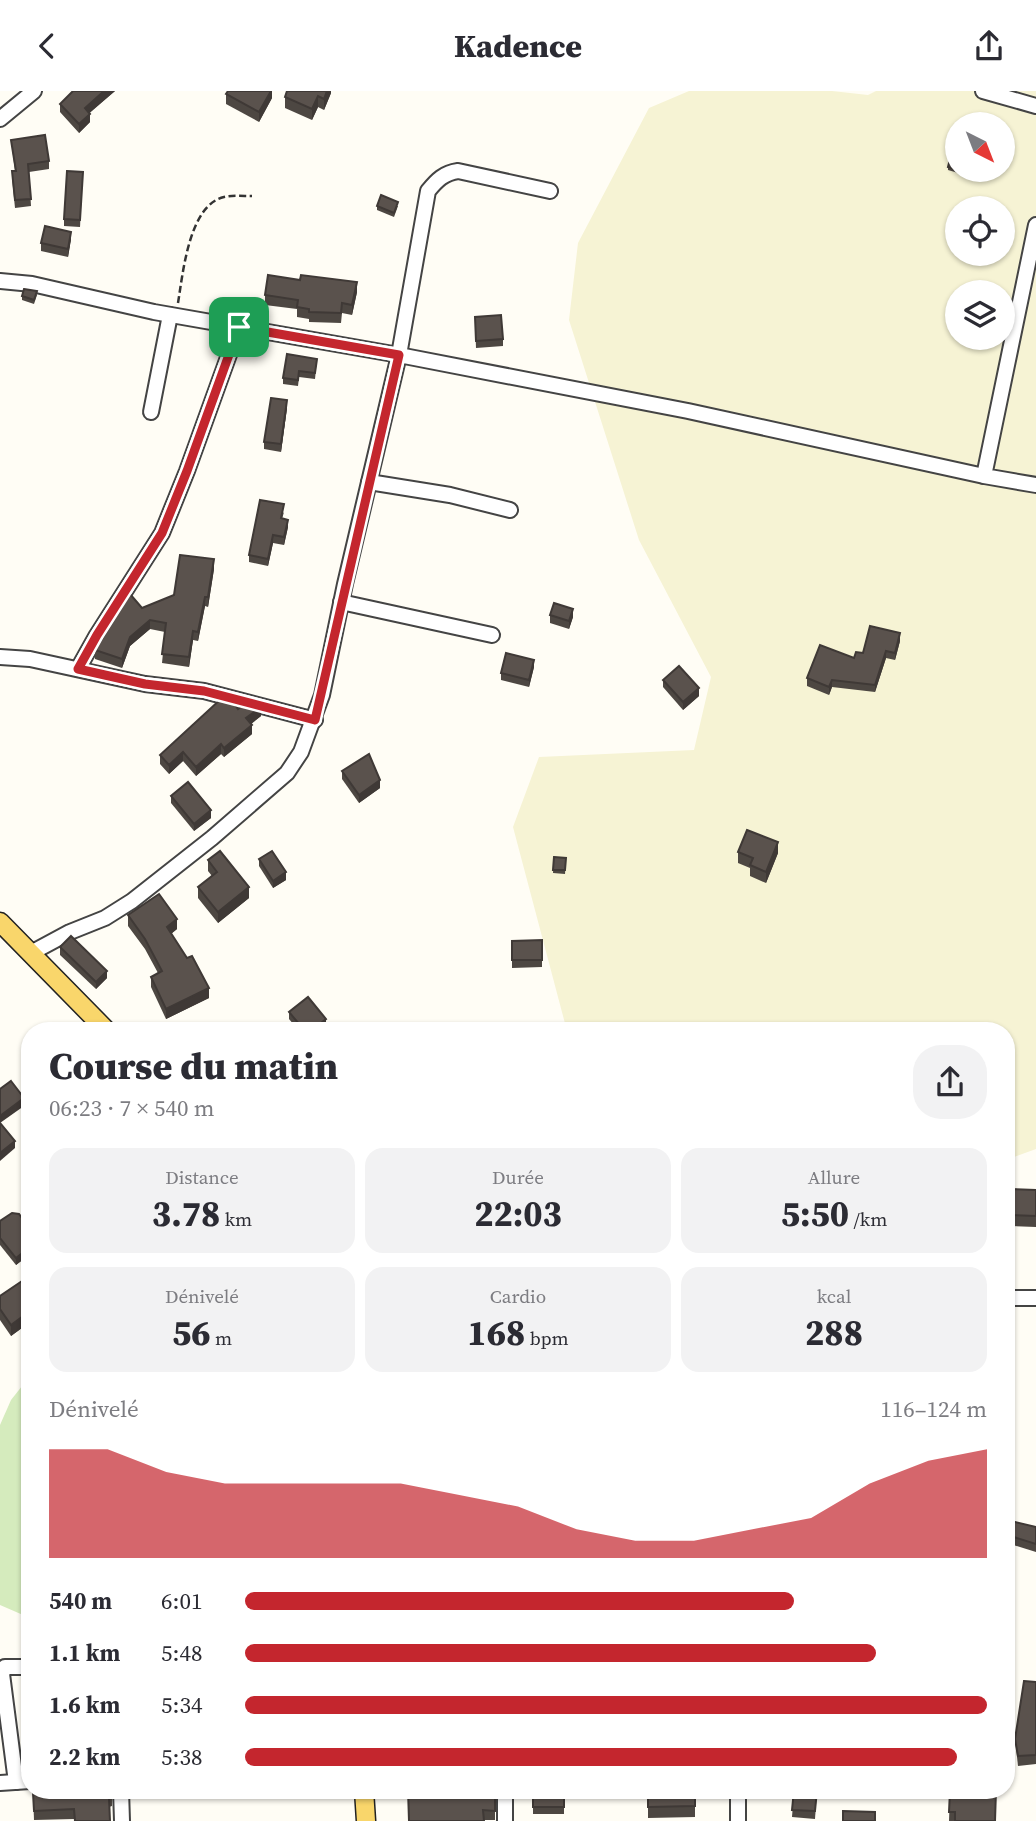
<!DOCTYPE html>
<html lang="fr">
<meta charset="utf-8">
<style>
body{margin:0;font-family:"Source Serif 4",serif;background:#f2f2f3;color:#2b2b33;height:100vh;display:flex;flex-direction:column;font-size:26px;white-space:nowrap}
*{box-sizing:border-box;margin:0}
p{font-size:23px;color:#7c7c81}
.icon{flex:none;width:38px;height:38px;fill:none;stroke:currentColor;stroke-width:2;stroke-linecap:round;stroke-linejoin:round}
.map{position:relative;flex:1;overflow:hidden}
.drawer{position:absolute;left:21px;top:931px;width:994px;height:777px;display:flex;flex-direction:column;background:#fff;border-radius:28px;box-shadow:0 2px 5px #0004}
.drawer>*{flex:none}
.needle{width:46px;rotate:138deg}
.tools{position:absolute;left:945px;top:21px;display:grid;gap:14px}
.tools a{display:grid;place-items:center;width:70px;height:70px;border-radius:50%;background:#fff;box-shadow:0 2px 5px #0004;font-size:35px}
.pin{position:absolute;display:grid;place-items:center;width:60px;height:60px;color:#fff;margin:-30px;border-radius:14px;box-shadow:0 4px 10px #0006}
.round{display:grid;place-items:center;flex:none;width:74px;height:74px;border-radius:28px;background:#f2f2f3}
.overview{display:flex;align-items:center;justify-content:space-between;height:119px;padding:0 28px}
h1{font-size:38px;font-weight:800;line-height:52px}
.stats{display:grid;grid-template-columns:repeat(3,1fr);gap:10px;height:119px;padding:7px 28px}
.stats div{display:grid;align-content:center;border-radius:18px;background:#f2f2f3;text-align:center}
.stats b{font-size:35px;font-weight:800}
.stats small{font-size:19px;font-weight:400}
.stats p{font-size:19px}
.chart{height:196px;padding:14px 28px}
.chart p{display:flex;justify-content:space-between}
.chart svg{width:100%;height:126px;margin-top:7px;fill:#c4262e;opacity:.7}
ul{padding:0 28px;list-style:none;font-size:23px}
li{display:grid;grid-template-columns:112px 84px 1fr;align-items:center;height:52px}
li i{height:18px;border-radius:9px;background:#c4262e}
header{display:flex;justify-content:space-between;align-items:center;height:91px;padding:0 28px;background:#fff;font-size:32px;font-weight:800}
.map>svg:first-child{display:block}
</style>
<header><svg class="icon" aria-label="back" viewBox="0 0 24 24"><path d="M15 5l-7 7 7 7"/></svg>Kadence<svg class="icon" aria-label="share" viewBox="0 0 24 24"><path d="M12 15V3M7 8l5-5 5 5M5 13v7h14v-7"/></svg></header>
<div class="map">
<svg width="1036" height="1730" viewBox="0 0 1036 1730">
<rect width="100%" height="100%" fill="#fffdf5"/>
<path fill="#f6f3d4" fill-rule="evenodd" d="M689,0H832L868,4L876,0H1036V1058L1006,1069V940H567L513,736L539,666L694,659L711,586L639,449L569,229L578,152L649,17ZM957,33H1003V79H957ZM957,117H1003V163H957ZM957,201H1003V247H957Z"/>
<path fill="#d5ebbd" d="M30,1285V1527L0,1514V1334L11,1309Z"/>
<g fill="none" stroke-linecap="round" stroke-linejoin="round">
<defs>
<g id="minor">
<path d="M983,0L1036,15"/>
<path d="M0,28L34,0"/>
<path d="M1036,134L984,385L1036,394"/>
<path d="M0,190L32,193L154,221L399,264L688,320L984,385"/>
<path d="M151,321L170,224"/>
<path d="M369,391L450,404L510,419"/>
<path d="M341,511L492,544"/>
<path d="M0,566L30,568L145,593L204,600L315,629"/>
<path d="M78,578L97,544L162,442L187,380L239,236"/>
<path d="M31,862L70,841L105,827L132,810L212,747L287,682L301,661L322,604L345,493L399,264L428,100C437,89 444,82 458,80L550,100"/>
<path d="M1006,1207H1036"/>
<path d="M16,1691L2,1583L5,1576H30"/>
<path d="M0,1692L30,1690"/>
<path d="M121,1699L122,1730"/>
<path d="M738,1699V1730"/>
<path d="M505,1730V1699"/>
</g>
<g id="major">
<path d="M0,831L107,940"/>
<path d="M364,1699L366,1730"/>
</g>
</defs>
<use href="#minor" stroke="#444" stroke-width="18"/>
<use href="#major" stroke="#222" stroke-width="21"/>
<path stroke="#333" stroke-width="2.5" stroke-dasharray="7 3.5" stroke-linecap="butt" d="M178,212C183,182 189,114 224,106C232,104 243,105 252,105"/>
<use href="#minor" stroke="#fff" stroke-width="14"/>
<use href="#major" stroke="#f9d66b" stroke-width="18"/>
</g>
<g fill="#4d4742">
<path d="M73,0H115L89,22L90,31L79,42L60,21V13Z"/>
<path d="M272,0V7L259,31L226,13V3Z"/>
<path d="M331,0V2L324,19L318,16L312,29L285,17V6Z"/>
<path d="M11,49L49,70V78L29,81L31,115L15,117L12,87V80H15Z"/>
<path d="M957,66V79H967L965,84L948,79V76Z"/>
<path d="M83,81L80,136L64,135V128Z"/>
<path d="M377,115H398L394,126L377,119Z"/>
<path d="M71,148L68,166L41,160V152Z"/>
<path d="M357,201L352,224L342,222L341,232L309,231V228L297,226V218L265,214V204Z"/>
<path d="M37,204L34,213L22,209V205Z"/>
<path d="M475,226L503,248V255L476,257Z"/>
<path d="M317,268L315,288L299,286L298,295L283,293V287Z"/>
<path d="M287,317L281,361L264,358V351Z"/>
<path d="M284,421L282,428L288,436L284,454L273,452L268,475L249,471V464Z"/>
<path d="M214,478L208,516L205,515L198,550L193,549L189,576L162,572L165,541L150,538L130,555L122,577L95,568V559L142,517L174,504Z"/>
<path d="M550,524L573,526L569,538L550,532Z"/>
<path d="M900,550L895,569L886,567L875,601L832,596L829,604L807,595V587L854,567L863,562Z"/>
<path d="M534,576L529,596L501,589V582Z"/>
<path d="M663,589L699,605L683,619L663,596Z"/>
<path d="M238,618L261,625L251,633L252,643L224,666L221,663L196,685L183,670L169,683L160,673V664Z"/>
<path d="M342,680L380,697L359,712L342,688Z"/>
<path d="M171,705L211,727L194,740L171,712Z"/>
<path d="M738,761L778,762L766,792L750,785V777L738,772Z"/>
<path d="M554,766L566,767L565,783L553,782Z"/>
<path d="M259,768L286,789L273,797L259,775Z"/>
<path d="M208,769L249,807L218,832L198,807V796L212,785L208,780Z"/>
<path d="M128,824L177,838L171,843L209,907L166,928L151,896V886L158,882L145,858L128,835Z"/>
<path d="M542,849V876L512,877V850Z"/>
<path d="M60,856L107,887L96,898L60,864Z"/>
<path d="M289,921L326,935L321,940H299L289,928Z"/>
<path d="M1009,1098L1036,1099V1136L1008,1135Z"/>
<path d="M0,1130L25,1163V1167L16,1174L0,1154Z"/>
<path d="M30,1201V1231L11,1245L0,1229V1205Z"/>
<path d="M1036,1436V1461L1007,1452V1444Z"/>
<path d="M1036,1591V1673L1018,1675L1015,1648Z"/>
<path d="M112,1699V1715L74,1728L34,1729L33,1702Z"/>
<path d="M408,1699H495V1729H484Z"/>
<rect x="533" y="1699" width="31" height="24"/>
<path d="M648,1699H695V1726L648,1727Z"/>
<path d="M794,1699H817L815,1728L792,1726Z"/>
<path d="M950,1699L996,1730H949Z"/>
</g>
<g fill="#3f3936">
<path d="M104,0H115L85,26V17Z"/>
<path d="M271,0H272V7L259,31V21Z"/>
<path d="M327,0H331V2L324,19V8Z"/>
<path d="M318,5V16L312,29V18Z"/>
<path d="M90,23V31L79,42V33Z"/>
<path d="M71,141V148L68,166V158Z"/>
<path d="M357,191V201L352,224V214Z"/>
<path d="M287,309V317L281,361V353Z"/>
<path d="M288,429V436L284,454V446Z"/>
<path d="M273,444V452L268,475V468Z"/>
<path d="M214,468V478L208,516V506Z"/>
<path d="M205,506V515L198,550V541Z"/>
<path d="M573,518V526L569,538V530Z"/>
<path d="M150,529V538L130,555L122,577V568L130,546Z"/>
<path d="M193,540V549L189,576V566Z"/>
<path d="M900,542V550L895,569V562Z"/>
<path d="M886,560V567L875,601V594Z"/>
<path d="M534,569V576L529,596V589Z"/>
<path d="M832,589V596L829,604V596Z"/>
<path d="M699,597V605L683,619V611Z"/>
<path d="M261,616V625L246,637V627Z"/>
<path d="M252,634V643L224,666V657Z"/>
<path d="M221,653V663L196,685V676Z"/>
<path d="M183,661V670L169,683V674Z"/>
<path d="M380,689V697L359,712V704Z"/>
<path d="M211,719V727L194,740V733Z"/>
<path d="M778,751V762L766,792V781Z"/>
<path d="M286,781V789L273,797V790Z"/>
<path d="M249,796V807L218,832V821Z"/>
<path d="M177,828V838L167,846V836Z"/>
<path d="M107,880V887L96,898V891Z"/>
<path d="M209,897V907L166,928V918Z"/>
<path d="M326,928V935L321,940H311Z"/>
<path d="M24,1007V1015L0,1032V1025Z"/>
<path d="M15,1050V1057L0,1070V1062Z"/>
<path d="M30,1151V1159L25,1163V1167L16,1174V1167L23,1157Z"/>
<path d="M30,1220V1231L11,1245V1234Z"/>
</g>
<g fill="#5a524d" stroke="#3f3936" stroke-width="2">
<path d="M73,0H104L85,17L90,23L79,33L60,13Z"/>
<path d="M228,0H271L259,21L226,3Z"/>
<path d="M287,0H327L324,8L318,5L312,18L285,6Z"/>
<path d="M45,44L49,70L28,73L31,108L15,109L12,80H16L11,49Z"/>
<path d="M951,64L957,66V78L948,76Z"/>
<path d="M67,80L83,81L80,129L64,128Z"/>
<path d="M381,104L398,111L394,122L377,115Z"/>
<path d="M45,135L71,141L68,158L41,152Z"/>
<path d="M268,184L300,189L301,184L357,191L352,214L342,212L341,222L309,221V218L297,216L298,209L265,204Z"/>
<path d="M24,198L37,200L34,209L22,205Z"/>
<path d="M501,224L503,248L476,250L475,226Z"/>
<path d="M287,263L317,268L315,282L299,280L298,289L283,287Z"/>
<path d="M271,307L287,309L281,353L264,351Z"/>
<path d="M260,409L284,413L281,427L288,429L284,446L273,444L268,468L249,464Z"/>
<path d="M180,464L214,468L208,506H205L198,541L193,540L189,566L162,563L166,532L150,529L130,546L122,568L95,559L130,503L142,517L174,504Z"/>
<path d="M554,512L573,518L569,530L550,524Z"/>
<path d="M870,535L900,542L895,562L886,560L875,594L832,589L829,596L807,587L820,554L854,567L856,561L863,562Z"/>
<path d="M506,562L534,569L529,589L501,582Z"/>
<path d="M679,575L699,597L683,611L663,589Z"/>
<path d="M223,606L230,607L238,618L246,612L261,616L246,627L252,634L224,657L221,653L196,676L183,661L169,674L160,664Z"/>
<path d="M369,663L380,689L359,704L342,680Z"/>
<path d="M188,691L211,719L194,733L171,705Z"/>
<path d="M747,739L778,751L766,781L750,774L753,767L738,761Z"/>
<path d="M220,760L249,796L218,821L198,796L217,781L208,769Z"/>
<path d="M272,760L286,781L273,790L259,768Z"/>
<path d="M554,766L566,767L565,779H553Z"/>
<path d="M159,803L177,828L167,836L187,867L192,865L209,897L166,918L151,886L162,880L145,848L128,824Z"/>
<path d="M71,845L107,880L96,891L60,856Z"/>
<path d="M542,849V869H512V850Z"/>
<path d="M308,906L326,928L311,940H305L289,921Z"/>
<path d="M11,990L24,1007L0,1025V998Z"/>
<path d="M0,1032L15,1050L0,1062Z"/>
<path d="M1009,1098L1036,1099V1125L1008,1124Z"/>
<path d="M12,1122L19,1123L30,1138V1151L23,1157L25,1160L16,1167L0,1147V1130Z"/>
<path d="M22,1190L30,1201V1220L11,1234L0,1218V1205Z"/>
<path d="M1011,1430L1036,1436V1453L1007,1444Z"/>
<path d="M1024,1590L1036,1591V1664L1018,1665L1015,1648Z"/>
<path d="M73,1699H112V1705L109,1706L110,1730H75L74,1718L34,1720L33,1702L73,1700Z"/>
<path d="M408,1699H495V1720L483,1719L484,1730H409Z"/>
<rect x="533" y="1699" width="31" height="17"/>
<path d="M648,1699H695V1715L648,1716Z"/>
<path d="M794,1699H817L815,1720L792,1719Z"/>
<path d="M950,1699H996L995,1730H955V1721H949Z"/>
<path d="M843,1720L875,1721V1730H843Z"/>
</g>
<g fill="none" stroke-linecap="round" stroke-linejoin="round">
<defs>
<path id="route" d="M239,236L399,264L315,629L204,600L145,593L78,578L97,544L162,442L187,380Z"/>
</defs>
<use href="#route" stroke="#fff" stroke-width="14"/>
<use href="#route" stroke="#c4262e" stroke-width="9"/>
</g>
</svg>
<div class="tools">
<a><svg class="needle" viewBox="-14 -14 28 28"><path d="M0-13l5 13h-10z" fill="#e53935"/><path d="M0 13l5-13h-10z" fill="#7c7c81"/></svg></a>
<a><svg class="icon" aria-label="locate" viewBox="0 0 24 24"><circle cx="12" cy="12" r="6"/><path d="M12 2v4M12 18v4M2 12h4M18 12h4"/></svg></a>
<a><svg class="icon" aria-label="layers" viewBox="0 0 24 24"><path d="M12 4l9 5-9 5-9-5zM3 14l9 5 9-5"/></svg></a>
</div>
<div class="pin" style="left:239px;top:236px;background:#1e9e55"><svg class="icon" aria-label="arrive" viewBox="0 0 24 24"><path d="M6 21V4h12l-3 4 3 4H6"/></svg></div>
<section class="drawer">
<div class="overview"><div><h1>Course du matin</h1><p>06:23 · 7 × 540 m</p></div><a class="round"><svg class="icon" aria-label="share" viewBox="0 0 24 24"><path d="M12 15V3M7 8l5-5 5 5M5 13v7h14v-7"/></svg></a></div>
<div class="stats">
<div><p>Distance</p><b>3.78<small> km</small></b></div>
<div><p>Durée</p><b>22:03</b></div>
<div><p>Allure</p><b>5:50<small> /km</small></b></div>
</div>
<div class="stats">
<div><p>Dénivelé</p><b>56<small> m</small></b></div>
<div><p>Cardio</p><b>168<small> bpm</small></b></div>
<div><p>kcal</p><b>288</b></div>
</div>
<div class="chart"><p><span>Dénivelé</span>116–124 m</p>
<svg viewBox="0 0 160 44" preserveAspectRatio="none"><path d="M0 44V6L10 6L20 14L30 18L40 18L50 18L60 18L70 22L80 26L90 34L100 38L110 38L120 34L130 30L140 18L150 10L160 6V44z"/></svg>
</div>
<ul>
<li><b>540 m</b>6:01<i style="width:74%"></i></li>
<li><b>1.1 km</b>5:48<i style="width:85%"></i></li>
<li><b>1.6 km</b>5:34<i style="width:100%"></i></li>
<li><b>2.2 km</b>5:38<i style="width:96%"></i></li>
</ul>
</section>
</div>
